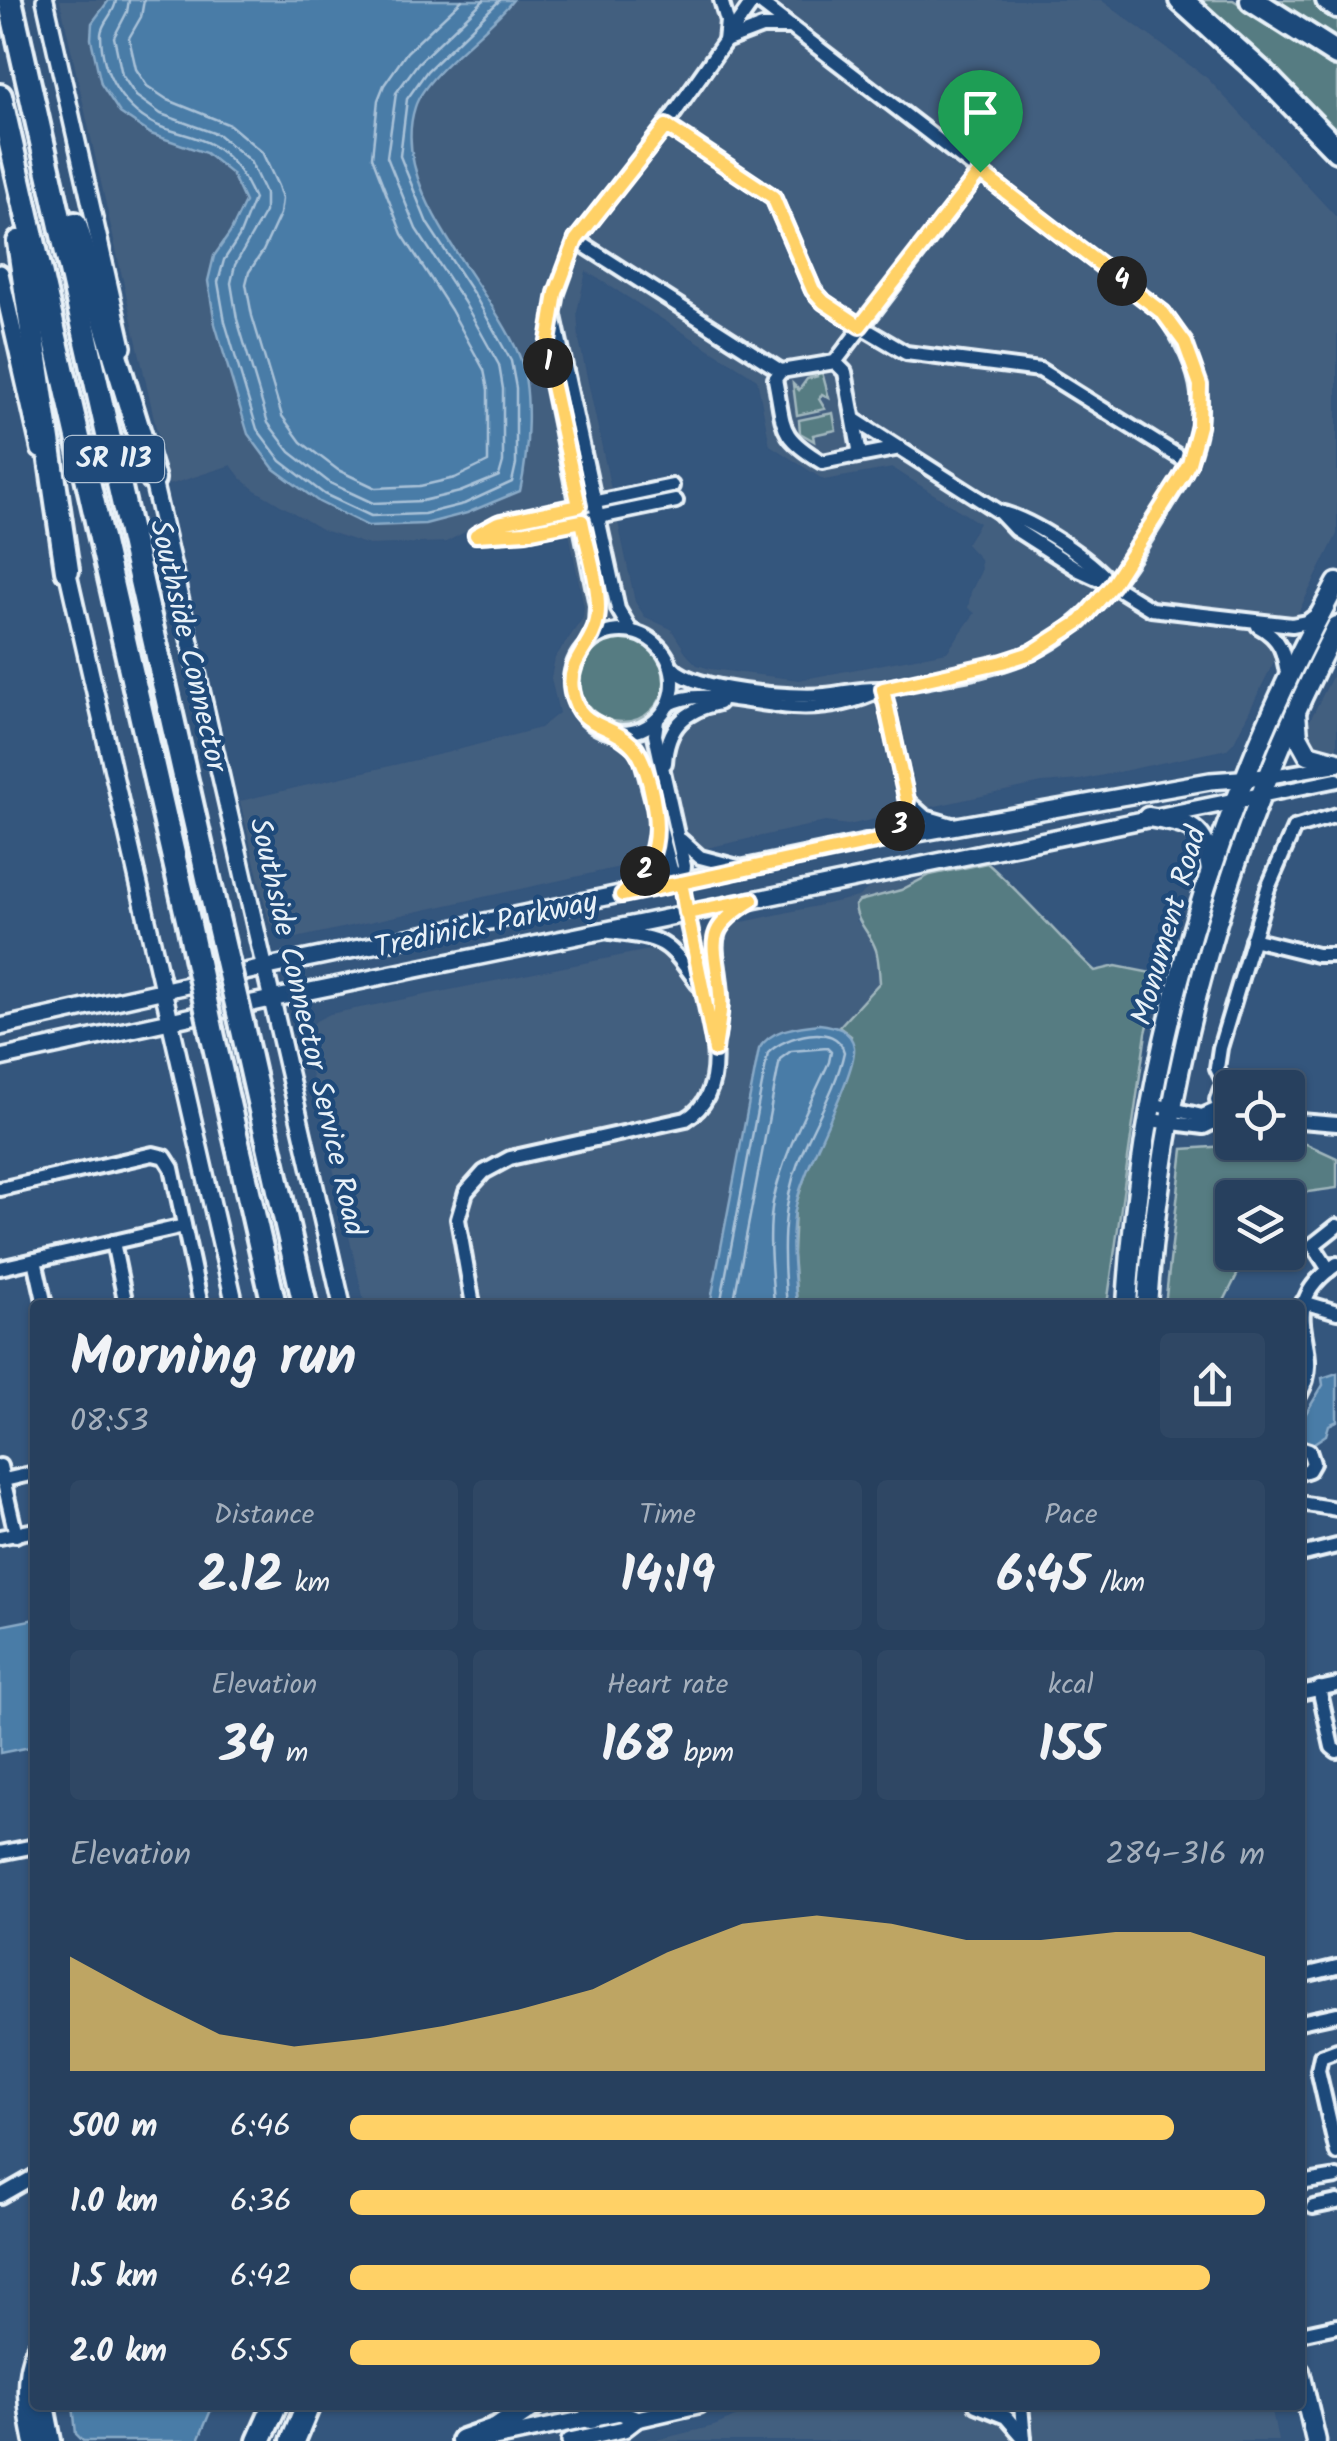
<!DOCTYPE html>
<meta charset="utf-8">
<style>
body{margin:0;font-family:Kalam,sans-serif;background:#2f4764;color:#f1f3f6;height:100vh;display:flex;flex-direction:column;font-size:38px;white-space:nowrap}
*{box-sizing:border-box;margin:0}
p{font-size:32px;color:#a4afbc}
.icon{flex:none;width:55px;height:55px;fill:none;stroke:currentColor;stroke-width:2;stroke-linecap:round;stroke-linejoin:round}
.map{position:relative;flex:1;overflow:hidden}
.side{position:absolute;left:30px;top:1300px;width:1275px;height:1110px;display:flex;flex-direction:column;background:#27405e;border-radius:10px;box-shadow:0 2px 8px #0004,0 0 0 2px #435973}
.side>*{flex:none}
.fabs{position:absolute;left:1215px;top:1070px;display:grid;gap:20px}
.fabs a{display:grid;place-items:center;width:90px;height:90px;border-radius:10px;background:#27405e;box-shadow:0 2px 8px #0004,0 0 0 2px #435973;font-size:50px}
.pin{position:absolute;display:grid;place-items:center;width:85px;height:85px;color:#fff;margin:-102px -42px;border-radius:50% 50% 50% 0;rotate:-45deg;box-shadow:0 0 10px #0007}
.pin .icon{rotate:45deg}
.km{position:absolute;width:50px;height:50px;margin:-25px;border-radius:50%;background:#222;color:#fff;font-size:28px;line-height:50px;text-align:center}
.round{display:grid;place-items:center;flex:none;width:105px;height:105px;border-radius:10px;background:#2f4764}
.headline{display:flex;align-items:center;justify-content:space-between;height:170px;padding:0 40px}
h1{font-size:55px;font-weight:800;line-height:75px}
.stats{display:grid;grid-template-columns:repeat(3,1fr);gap:15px;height:170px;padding:10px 40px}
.stats div{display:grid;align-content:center;border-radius:10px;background:#2f4764;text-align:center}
.stats b{font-size:50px;font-weight:800}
.stats small{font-size:28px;font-weight:400}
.stats p{font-size:28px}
.chart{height:280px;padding:20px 40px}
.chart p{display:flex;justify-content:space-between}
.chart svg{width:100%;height:180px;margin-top:10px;fill:#ffd166;opacity:.7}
ul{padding:0 40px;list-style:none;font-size:32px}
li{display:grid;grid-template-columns:160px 120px 1fr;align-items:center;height:75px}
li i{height:25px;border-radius:12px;background:#ffd166}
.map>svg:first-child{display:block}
</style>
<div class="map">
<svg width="1337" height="2441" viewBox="0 0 1337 2441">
<rect width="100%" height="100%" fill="#34567d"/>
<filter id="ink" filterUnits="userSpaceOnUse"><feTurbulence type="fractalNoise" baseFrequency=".01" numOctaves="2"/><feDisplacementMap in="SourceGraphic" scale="20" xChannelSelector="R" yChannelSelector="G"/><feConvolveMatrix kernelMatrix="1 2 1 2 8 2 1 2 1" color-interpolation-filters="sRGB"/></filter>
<g filter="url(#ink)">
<g fill="#435e7f" fill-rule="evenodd">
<path d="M60,0H1101L1207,78L1337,218V534L1234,742L1227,749L1080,780L1042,783L848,825L825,822L296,938L269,922L240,801L450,752L540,728L559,713L551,678L555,658L583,618L584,607L563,502L489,519L446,542L369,545L323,530L255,490L241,478L231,465L169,485ZM586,271L757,379L770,445L824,480L893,468L979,523L966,544L980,559L981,571L971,592L968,608L975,613L947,652L799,680L710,669L697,665L688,656L671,629L645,617L635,602L579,340L577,312Z"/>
<path d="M1337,667V752L1318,753L1304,732Z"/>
<path d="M930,875L901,890L859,901L856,920L869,934L877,953L880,982L867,999L839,1027L819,1024L759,1049L710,1305H365L305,1047L307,1031L316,1021L330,1014L659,948L729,925L858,897L869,888Z"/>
<path d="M763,2405H1271L1278,2441H652L714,2426Z"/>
</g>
<g fill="#577c82" stroke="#a0b6bd" stroke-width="2.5">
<path d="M1186,0H1233L1337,65V146Z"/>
<path d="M1263,0H1317L1337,12V46Z"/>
<path d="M822,372L829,398L822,394L819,399L825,409L797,415L793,384L799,390L807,379L818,376L798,375Z"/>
<path d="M833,413L836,430L813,435L814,441L800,433L799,420Z"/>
<circle cx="622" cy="679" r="43"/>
<path d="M987,863C1026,897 1057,936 1095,971L1116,966L1161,975L1146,1033L1107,1305H797L793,1254L795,1207L851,1036L839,1027L880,982C879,972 879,960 876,950C870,932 857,924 855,906L859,901L901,890L930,875Z"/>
<path d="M1300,1141L1337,1158V1188L1272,1197L1232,1198V1203L1228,1204L1227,1223L1232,1252L1247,1255L1222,1305H1165L1183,1149Z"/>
</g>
<g fill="#4a7ba7" stroke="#89aac7" stroke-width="2.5">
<path d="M109,0H513C490,30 425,74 415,107C388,190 488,282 519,355C533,389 528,456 520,491L467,513L425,524L368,526L319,502L274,469L248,434L215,324L208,281L214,256L230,233L245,202L232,174L206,153L151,134L120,113L101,84L91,39L92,23Z"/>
<path d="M819,1024C835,1026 851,1029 854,1047C857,1074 803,1167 796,1205C789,1237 794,1273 797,1305H710L759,1049C771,1028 798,1027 819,1024Z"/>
<path d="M1337,1373V1421L1329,1425L1326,1435L1311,1445L1300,1441V1423L1323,1385L1322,1378Z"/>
<path d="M35,1619V1746L0,1753V1626Z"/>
<path d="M73,2405H213L198,2441H83L76,2434Z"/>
</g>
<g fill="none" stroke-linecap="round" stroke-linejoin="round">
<g stroke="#a9c2d8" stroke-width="2.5">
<path d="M116,0C115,14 102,21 101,34C101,74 124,112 161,127C177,133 197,136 212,145C234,159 244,176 254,199L239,237L224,260L218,282L225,322L257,429L281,461L324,494L371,516L424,514L464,504L512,482L516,464V388L511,361L475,296L427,223L400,156L407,99L427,71L500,0"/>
<path d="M129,0L127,12L114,37L122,75L136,96L161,114L219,135L250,161L265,193V212L235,265L231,283L237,319L268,423L290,452L330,483L373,503L422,501L460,492L499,476L503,462V389L499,365L464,302L416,229L387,157L396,93L418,63L484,0"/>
<path d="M144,0L141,17L129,38L136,69L147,86L168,100L230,125L262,152L278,186L282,199L280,214L263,251L249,272L246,284L252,316L282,416L301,442L338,470L376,488L420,486L455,478L488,462V390L484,370L451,310L402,234L372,157L378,100L384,85L407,52L462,0"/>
<path d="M720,1305L768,1053C784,1036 837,1021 844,1052C836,1090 813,1124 799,1160C781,1207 782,1255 787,1305"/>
<path d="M733,1305L780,1059L791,1051L827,1048L831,1052L829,1062C809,1107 783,1153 773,1202C767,1235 772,1272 774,1305"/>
</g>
<defs>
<g id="minor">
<path d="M721,0L727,21L725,41L762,27H788"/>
<path d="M666,125L773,197L813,290L824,302L860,326L906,353L1040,370L1189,463"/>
<path d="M576,240L781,371L835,362L845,372L859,449L857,455L822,462C777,435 785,428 775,379L781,371"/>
<path d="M554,316L618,609L631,631"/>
<path d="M835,362L980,172"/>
<path d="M855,420L999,512L1015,529L1079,570L1112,585L1151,609L1292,625L1307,622L1320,612"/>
<path d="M853,457L900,448"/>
<path d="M999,512C1032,519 1091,559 1112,585"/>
<path d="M476,535L501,522L672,486"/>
<path d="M477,535L526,532L676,501"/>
<path d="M1258,626C1282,639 1284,653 1288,679"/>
<circle cx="622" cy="682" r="51"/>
<path d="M586,645L596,627L597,605L546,354L557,293L576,240L666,125L754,0"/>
<path d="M672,667C691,691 794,698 825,695C844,693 861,688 881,689"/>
<path d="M883,689L907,801L902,823L890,838"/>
<path d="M668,705C698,686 756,705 792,707C823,709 855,703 883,689C931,678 987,673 1032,652C1104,619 1140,543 1181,479C1213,418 1203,367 1163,313L756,0"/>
<path d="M616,733L636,748L642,760L671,869L681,883"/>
<path d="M665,763C667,727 685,710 719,703"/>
<path d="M1267,777L1337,765"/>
<path d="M1259,796L1337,780"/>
<path d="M907,801L925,817L952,825"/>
<path d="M681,840L700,857L738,867"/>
<path d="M623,894C646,875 654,855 657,825"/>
<path d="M610,932C665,939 666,939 698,984"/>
<path d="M1252,939L1317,955H1337"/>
<path d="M717,1037C718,1024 721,1011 721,998C720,950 699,934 747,902"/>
<path d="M1225,1085L1217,1068L1220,1048L1268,888L1294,828L1337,815"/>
<path d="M1152,1104L1202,1116L1218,1109"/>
<path d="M1222,1113L1217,1100L1221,1089L1235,1082L1248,1088"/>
<path d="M1150,1120L1204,1127L1226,1116"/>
<path d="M1288,1120L1337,1124"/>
<path d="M0,1189L153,1154L165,1157L172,1168L201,1305"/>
<path d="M113,1242L126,1305"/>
<path d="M35,1260L45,1305"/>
<path d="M0,1268L184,1226"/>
<path d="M1329,1270L1313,1245L1337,1226"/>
<path d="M1303,1302L1337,1312"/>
<path d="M473,1305L458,1219L466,1192L484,1172L510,1158L686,1119C758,1077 670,932 684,866L655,735L657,720"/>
<path d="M1300,1394C1328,1345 1269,1310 1337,1264"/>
<path d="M1300,1448L1309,1451L1313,1463L1309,1470L1300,1473"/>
<path d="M0,1466L16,1535"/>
<path d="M0,1481L35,1473"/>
<path d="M1300,1503L1337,1509"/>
<path d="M0,1537L35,1530"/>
<path d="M1300,1555L1337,1546"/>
<path d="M1319,1688L1332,1747L1337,1751"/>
<path d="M1300,1693L1337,1685"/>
<path d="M0,1853L35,1846"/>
<path d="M1300,1976L1337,1967"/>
<path d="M1300,2022L1337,2014"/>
<path d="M1337,2050L1321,2056L1318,2070L1337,2153"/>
<path d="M1300,2183L1337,2177"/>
<path d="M0,2196L35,2176"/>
<path d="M1313,2207L1337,2202"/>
<path d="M1300,2334L1337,2326"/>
<path d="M976,2405L1006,2417L1024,2438"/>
<path d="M1021,2405L1024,2439"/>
</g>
<g id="tertiary">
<path d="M45,0L123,347"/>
<path d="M0,273L40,450"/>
<path d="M151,472L342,1305"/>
<path d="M66,565L235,1305"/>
<path d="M0,1027L263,968L890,838L1210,781L1267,777"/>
<path d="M0,1058L271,999L1259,796"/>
<path d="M490,2439L620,2412L637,2419"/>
<path d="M33,2441C27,2412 21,2376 35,2348"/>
<path d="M570,2441L624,2429L637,2419L698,2405"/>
</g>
<g id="secondary">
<path d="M1296,713L1298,736L1308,754L1337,762"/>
<path d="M1148,817C1190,824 1205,826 1211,871"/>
<path d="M1127,1305C1142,1054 1215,803 1337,583"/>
<path d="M1147,1305C1164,1067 1228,838 1337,626"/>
<path d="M1300,2372L1316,2441"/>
</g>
<g id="motorway">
<path d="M10,0L217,918"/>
<path d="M1181,0L1264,75L1337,150"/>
<path d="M1252,0L1337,54"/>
<path d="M1328,0L1337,6"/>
<path d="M0,96L189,924"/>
<path d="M75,224L153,479"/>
<path d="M19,242L67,570"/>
<path d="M242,1026L305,1305"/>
<path d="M212,1033L274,1305"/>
<path d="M42,2405L49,2441"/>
<path d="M591,2417L592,2405"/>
<path d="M259,2441L275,2405"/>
<path d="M293,2441L308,2405"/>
<path d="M463,2441L497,2429L532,2405"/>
</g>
</defs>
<use href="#minor" stroke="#e8f1f8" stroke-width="20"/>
<use href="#tertiary" stroke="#e8f1f8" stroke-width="22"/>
<use href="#secondary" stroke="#e8f1f8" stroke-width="25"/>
<use href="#motorway" stroke="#e8f1f8" stroke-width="30"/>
<use href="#minor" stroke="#1f4a7a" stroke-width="12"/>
<use href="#tertiary" stroke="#1f4a7a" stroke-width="15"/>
<use href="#secondary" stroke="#1f4a7a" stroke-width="18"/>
<use href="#motorway" stroke="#1f4a7a" stroke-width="22"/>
<defs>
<g id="motorway-bridge">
<path d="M217,918L242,1026"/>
<path d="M189,924L212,1033"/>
</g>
</defs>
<use href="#motorway-bridge" stroke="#e8f1f8" stroke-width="30" stroke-linecap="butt"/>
<use href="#motorway-bridge" stroke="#1f4a7a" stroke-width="22"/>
</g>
</g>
<g fill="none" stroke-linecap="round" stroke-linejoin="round" filter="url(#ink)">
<defs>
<path id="route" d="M980,172L860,326L824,302L813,290L773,197L666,126L576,240L556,293L546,354L579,506L498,523L476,535L526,532L582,521C587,548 602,593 597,620C593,646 567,660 572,690C578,729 609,722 631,744C642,754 646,771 650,785C661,831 660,863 622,895L681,883L686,913L752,900C700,933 716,941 720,994C722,1012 717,1032 715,1050L681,883L890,838L902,824L907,801L883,689L1003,662L1031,653L1081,621L1112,585L1180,479L1189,463L1199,426L1200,385L1185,343L1163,313L980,172"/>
</defs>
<use href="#route" stroke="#fff" stroke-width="20"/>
<use href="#route" stroke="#ffd166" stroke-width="12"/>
</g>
<g text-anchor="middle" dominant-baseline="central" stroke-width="9" stroke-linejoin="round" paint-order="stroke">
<rect fill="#1f4a7a" stroke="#acbfd2" stroke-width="2.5" x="64" y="436" width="100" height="46" rx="8"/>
<g font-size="28" font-weight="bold" fill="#e8f1f8">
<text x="114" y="459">SR 113</text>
</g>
<g font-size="30" fill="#e8f1f8" stroke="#1f4a7a">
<text transform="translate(187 646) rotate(77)">Southside Connector</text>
<text transform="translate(486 926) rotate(-12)">Tredinick Parkway</text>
<text transform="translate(1170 926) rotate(-74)">Monument Road</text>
<text transform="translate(306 1027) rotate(77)">Southside Connector Service Road</text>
</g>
</g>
</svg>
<div class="fabs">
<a><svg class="icon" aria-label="locate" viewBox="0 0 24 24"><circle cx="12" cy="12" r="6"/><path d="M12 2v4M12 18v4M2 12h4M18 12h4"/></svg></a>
<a><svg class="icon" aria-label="layers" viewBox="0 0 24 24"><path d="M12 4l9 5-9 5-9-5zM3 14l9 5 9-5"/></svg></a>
</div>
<div class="pin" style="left:980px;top:172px;background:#1e9e55"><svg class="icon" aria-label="arrive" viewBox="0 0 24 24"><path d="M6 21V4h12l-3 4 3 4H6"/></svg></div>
<b class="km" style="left:548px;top:363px">1</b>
<b class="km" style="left:645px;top:871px">2</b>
<b class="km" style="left:900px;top:826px">3</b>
<b class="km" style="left:1122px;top:281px">4</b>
<section class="side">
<div class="headline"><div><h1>Morning run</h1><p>08:53</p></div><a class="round"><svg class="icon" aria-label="share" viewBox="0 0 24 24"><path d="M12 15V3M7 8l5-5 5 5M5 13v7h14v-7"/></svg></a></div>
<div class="stats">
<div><p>Distance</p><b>2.12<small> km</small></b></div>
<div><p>Time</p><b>14:19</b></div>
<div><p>Pace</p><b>6:45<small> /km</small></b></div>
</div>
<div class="stats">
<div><p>Elevation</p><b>34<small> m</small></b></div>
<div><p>Heart rate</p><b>168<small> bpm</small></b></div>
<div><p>kcal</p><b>155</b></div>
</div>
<div class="chart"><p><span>Elevation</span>284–316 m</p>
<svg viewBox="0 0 160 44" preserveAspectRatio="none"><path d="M0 44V16L10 26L20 35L30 38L40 36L50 33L60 29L70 24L80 15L90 8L100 6L110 8L120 12L130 12L140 10L150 10L160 16V44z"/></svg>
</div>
<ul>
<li><b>500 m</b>6:46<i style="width:90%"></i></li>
<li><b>1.0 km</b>6:36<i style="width:100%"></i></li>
<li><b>1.5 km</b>6:42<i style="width:94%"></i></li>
<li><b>2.0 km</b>6:55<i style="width:82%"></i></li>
</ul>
</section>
</div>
